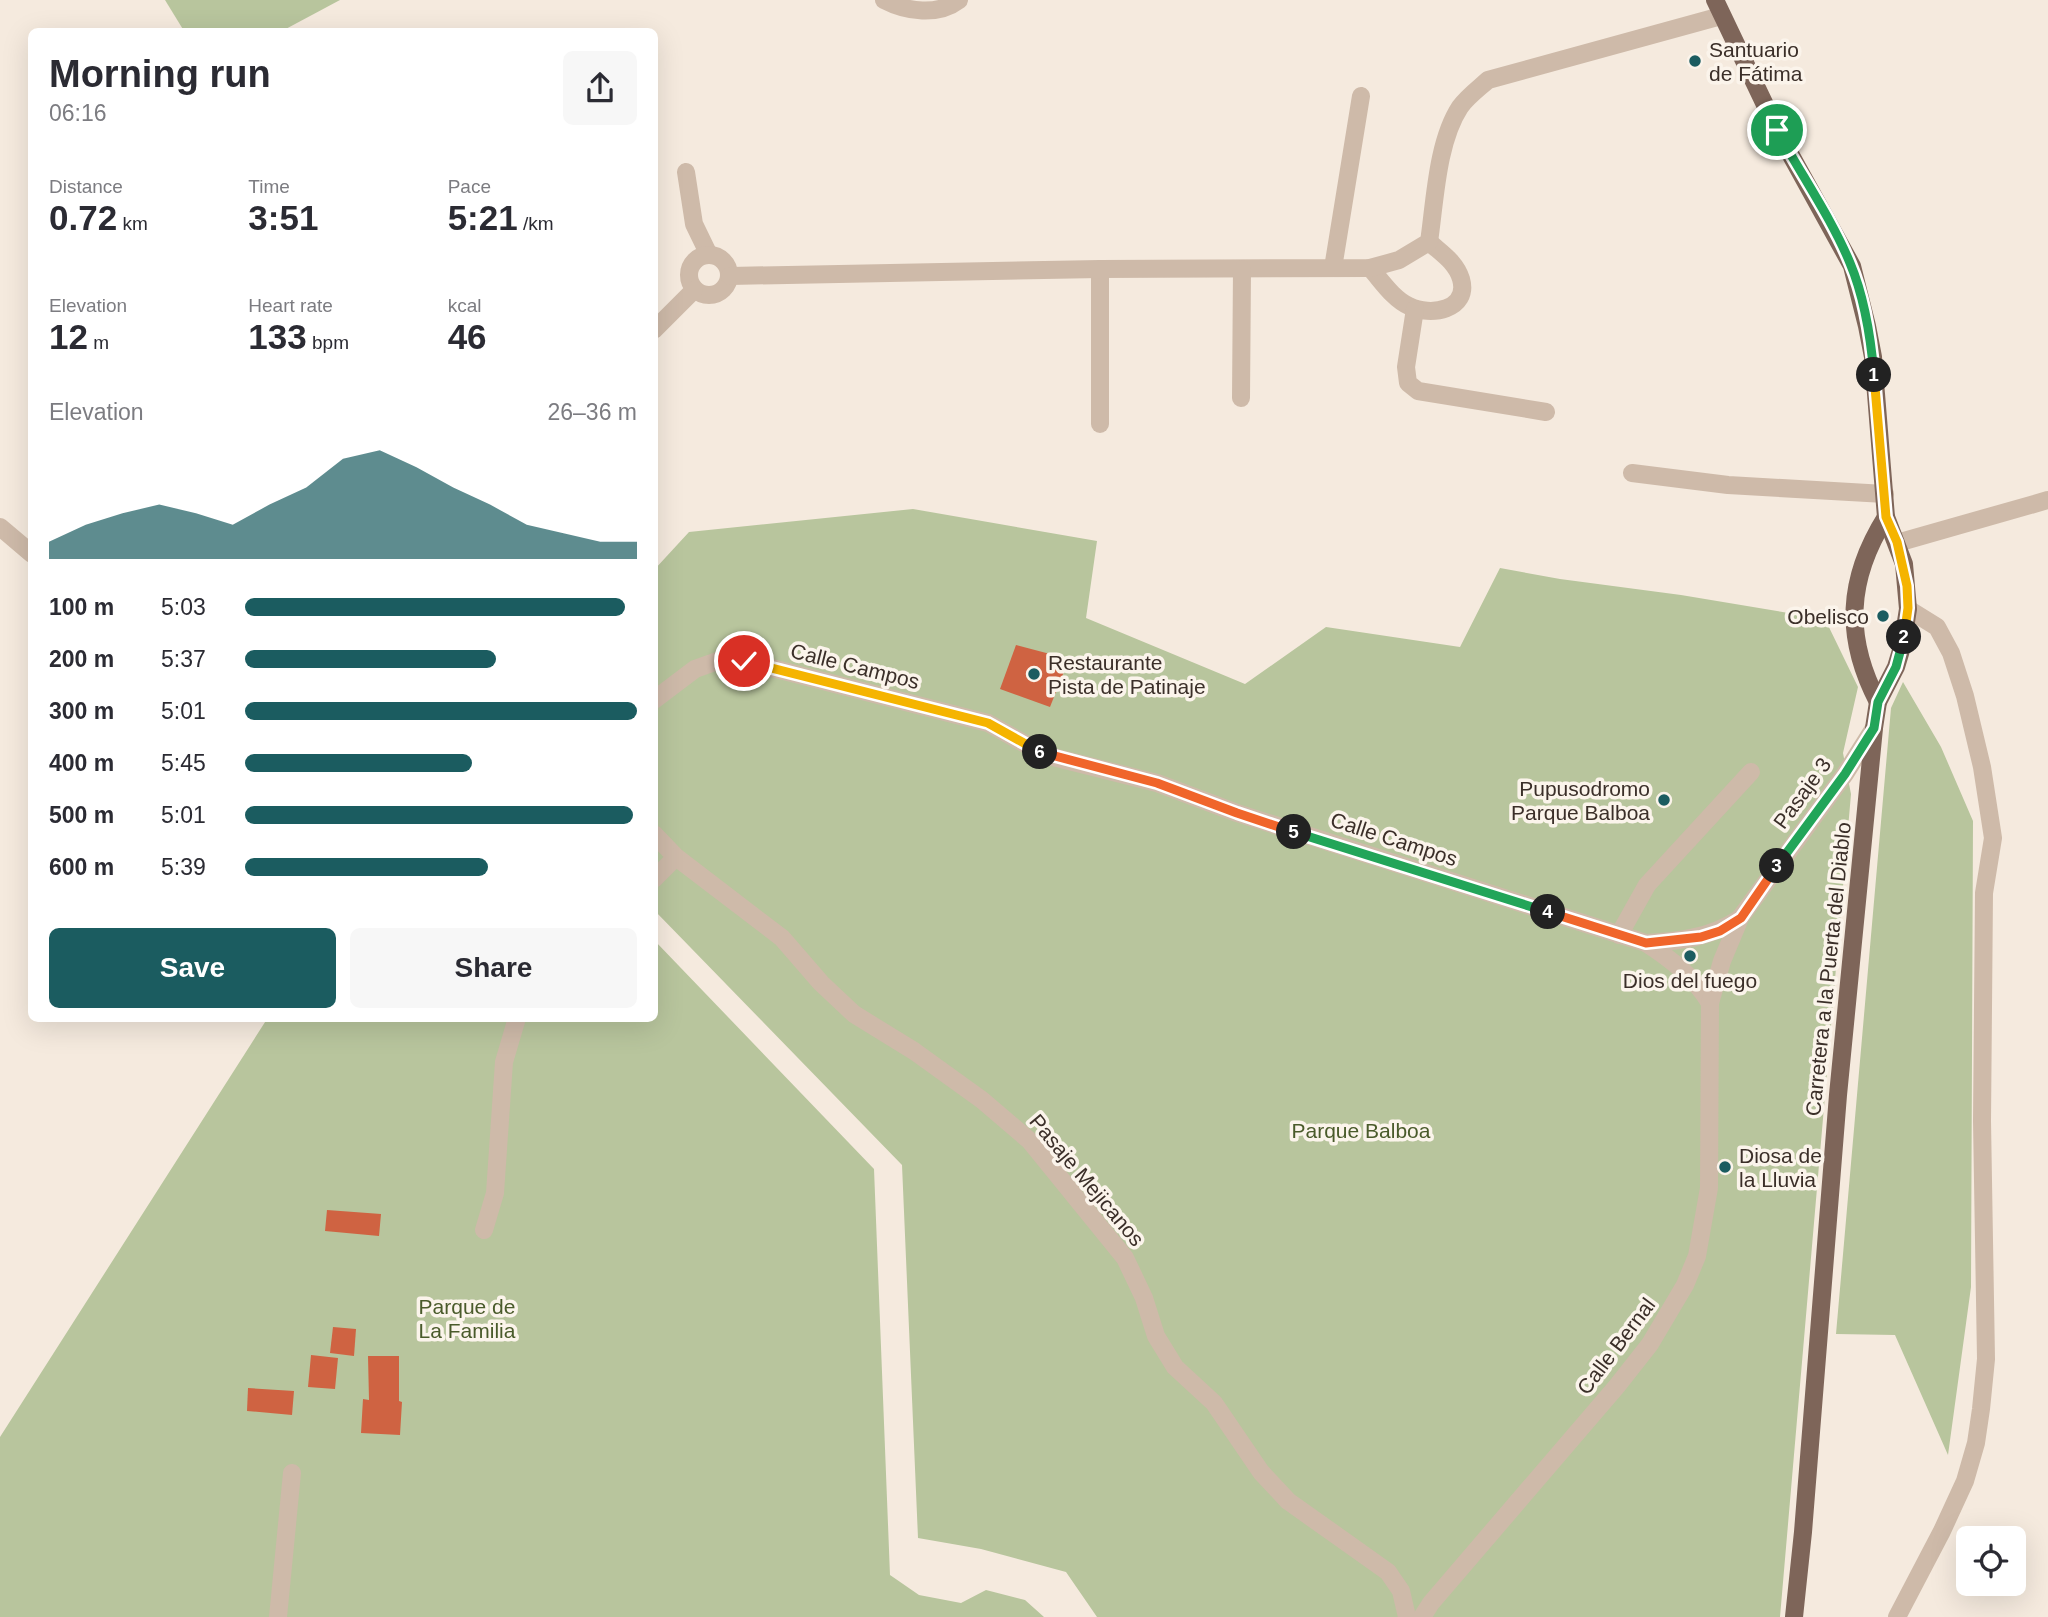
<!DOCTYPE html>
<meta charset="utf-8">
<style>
body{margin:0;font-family:Helvetica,sans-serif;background:#f7f7f7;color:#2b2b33;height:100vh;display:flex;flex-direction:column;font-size:26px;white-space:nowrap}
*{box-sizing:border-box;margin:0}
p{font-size:23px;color:#7c7c81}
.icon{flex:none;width:38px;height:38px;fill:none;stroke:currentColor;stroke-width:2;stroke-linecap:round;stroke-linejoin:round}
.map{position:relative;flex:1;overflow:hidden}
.sheet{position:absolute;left:28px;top:28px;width:630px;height:994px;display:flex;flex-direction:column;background:#fff;border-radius:10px;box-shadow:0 7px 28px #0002}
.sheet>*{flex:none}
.controls{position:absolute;left:1956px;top:1526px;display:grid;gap:14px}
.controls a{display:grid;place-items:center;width:70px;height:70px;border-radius:10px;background:#fff;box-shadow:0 7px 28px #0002;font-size:35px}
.pin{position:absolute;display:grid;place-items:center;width:60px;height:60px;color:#fff;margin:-30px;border:4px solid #fff;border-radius:50%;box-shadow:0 2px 7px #0007}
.km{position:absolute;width:35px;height:35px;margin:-18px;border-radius:50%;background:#222;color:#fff;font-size:19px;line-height:35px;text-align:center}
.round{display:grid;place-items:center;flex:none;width:74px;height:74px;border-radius:10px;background:#f7f7f7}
.head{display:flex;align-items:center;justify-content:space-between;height:119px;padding:0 21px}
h1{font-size:38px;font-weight:700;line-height:52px}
.metrics{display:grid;grid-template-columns:repeat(3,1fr);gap:10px;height:119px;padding:7px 21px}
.metrics div{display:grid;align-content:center}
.metrics b{font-size:35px;font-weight:700}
.metrics small{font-size:19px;font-weight:400}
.metrics p{font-size:19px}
.chart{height:196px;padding:14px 21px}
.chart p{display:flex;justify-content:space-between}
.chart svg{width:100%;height:126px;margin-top:7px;fill:#1b5c60;opacity:.7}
.action{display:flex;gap:14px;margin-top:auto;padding:14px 21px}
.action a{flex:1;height:80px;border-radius:10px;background:#1b5c60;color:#fff;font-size:28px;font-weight:700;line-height:80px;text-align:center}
.action a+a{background:#f7f7f7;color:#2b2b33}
ul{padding:0 21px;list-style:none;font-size:23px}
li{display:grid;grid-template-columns:112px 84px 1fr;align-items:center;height:52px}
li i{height:18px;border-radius:9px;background:#1b5c60}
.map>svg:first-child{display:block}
</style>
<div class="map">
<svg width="2048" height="1617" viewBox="0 0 2048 1617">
<rect width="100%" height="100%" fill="#f5eade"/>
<g fill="#b8c59d">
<path d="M165,0H340L282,31H184Z"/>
<path d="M913,509L1097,541L1086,618L1245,684L1326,627L1460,647L1500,568L1560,579L1681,595L1825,619L1858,687L1843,753L1851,794L1780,1617H1097L1066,1572L981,1549L918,1538L902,1165L655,911L654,570L689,532Z"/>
<path d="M1903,682L1941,747L1973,821L1971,1287L1948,1455L1895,1335L1836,1334L1891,708Z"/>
<path d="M655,941L874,1169L890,1575L919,1595L961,1603L986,1590L1025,1600L1044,1617H0V1437L267,1019L654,1018Z"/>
</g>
<g fill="#cf6342">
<path d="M1016,645L1069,659L1050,707L1000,689Z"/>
<path d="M327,1210L381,1214L379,1236L325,1231Z"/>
<path d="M333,1327L356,1329L354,1356L330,1353Z"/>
<path d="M311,1355L338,1358L335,1389L308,1387Z"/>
<path d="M368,1356H399V1401L402,1402L400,1435L361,1433L363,1399L369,1400Z"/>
<path d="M248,1388L294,1391L292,1415L247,1411Z"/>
</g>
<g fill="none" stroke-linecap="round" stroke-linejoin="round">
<g stroke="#cebaa9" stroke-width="18">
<path d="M884,0C907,12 938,16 959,0"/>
<path d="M686,172L694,224L709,255"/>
<circle cx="709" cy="275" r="20"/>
<path d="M1333,268L1361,96"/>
<path d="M1370,268C1381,280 1393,299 1409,306C1430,317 1470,310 1461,279C1456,262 1441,253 1429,242"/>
<path d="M1100,269V424"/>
<path d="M730,276L1100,269L1370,268L1399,260L1429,242C1435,201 1437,142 1460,107C1467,97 1478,89 1488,80L1721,16"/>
<path d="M1415,309L1406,367L1408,383L1418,391L1546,412"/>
<path d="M654,330L694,290"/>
<path d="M1241,398L1242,269"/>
<path d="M1632,473L1728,485L1885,494"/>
<path d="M0,527L32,554"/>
<path d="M1897,543L2048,500"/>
<path d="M654,700L695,669L723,659L744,661L988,723L1045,755L1157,783L1237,813L1646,943C1672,960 1694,977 1710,1003"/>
<path d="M654,834L676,857L782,938L821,983L854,1014L914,1051L982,1100L1030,1141L1125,1258L1144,1298L1156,1336L1175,1367L1214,1403L1261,1472L1288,1501L1388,1572L1401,1591L1407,1617"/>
<path d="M654,879L676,857"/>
<path d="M1619,935L1647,885L1751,772"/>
<path d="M1646,943C1680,941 1709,938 1739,919"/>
<path d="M484,1230L495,1193L504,1062L517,1018"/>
<path d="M278,1617L292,1473"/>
<path d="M1422,1617L1431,1603L1617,1386L1650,1344L1685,1285L1697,1256L1709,1188L1710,1003L1722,961L1740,918L1845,774L1874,728"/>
<path d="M1897,1617L1942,1531L1965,1481L1976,1443L1981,1409L1986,1359L1982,1121L1984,893L1993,838L1982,767L1965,696L1951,653L1937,627L1908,609"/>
</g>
<g stroke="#7e6559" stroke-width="18">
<path d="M1715,0L1777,130L1852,266L1867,326L1873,357L1886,517L1904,564L1908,609L1902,647L1896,667L1878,702L1874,728L1838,1095L1803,1532L1794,1617"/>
<path d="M1878,702C1844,637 1847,579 1886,517"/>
</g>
</g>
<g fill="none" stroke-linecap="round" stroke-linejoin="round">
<defs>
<path id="split-1" d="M1777,130C1800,173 1832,219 1850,263C1864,296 1871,340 1874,375"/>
<path id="split-2" d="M1874,375L1886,517L1897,542L1907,586L1908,608L1904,637"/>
<path id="split-3" d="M1777,866L1845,774L1874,728L1878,702L1896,667L1904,637"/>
<path id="split-4" d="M1548,912L1646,943L1701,937L1720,931L1741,918L1777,866"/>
<path id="split-5" d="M1294,832L1548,912"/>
<path id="split-6" d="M1040,752L1157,783L1237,813L1294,832"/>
<path id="split-7" d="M744,661L988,723L1040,752"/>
</defs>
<use href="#split-1" stroke="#fff" stroke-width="14"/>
<use href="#split-2" stroke="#fff" stroke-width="14"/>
<use href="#split-3" stroke="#fff" stroke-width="14"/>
<use href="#split-4" stroke="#fff" stroke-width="14"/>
<use href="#split-5" stroke="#fff" stroke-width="14"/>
<use href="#split-6" stroke="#fff" stroke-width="14"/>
<use href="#split-7" stroke="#fff" stroke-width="14"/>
<use href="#split-1" stroke="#22a559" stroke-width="9"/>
<use href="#split-2" stroke="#f5b400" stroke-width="9"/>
<use href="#split-3" stroke="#22a559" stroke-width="9"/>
<use href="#split-4" stroke="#f0652b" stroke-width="9"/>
<use href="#split-5" stroke="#22a559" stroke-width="9"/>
<use href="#split-6" stroke="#f0652b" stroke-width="9"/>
<use href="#split-7" stroke="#f5b400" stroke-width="9"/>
</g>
<g fill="#1b5c60" stroke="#fbf4eb" stroke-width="2.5">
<circle cx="1695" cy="61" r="7"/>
<circle cx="1883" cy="616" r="7"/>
<circle cx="1034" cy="674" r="7"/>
<circle cx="1664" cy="800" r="7"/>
<circle cx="1690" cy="956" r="7"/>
<circle cx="1725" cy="1167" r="7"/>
</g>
<g text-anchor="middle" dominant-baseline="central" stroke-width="7" stroke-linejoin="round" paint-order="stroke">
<g font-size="21" fill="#3b2f29" stroke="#fbf4eb" text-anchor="start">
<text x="1709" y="49">Santuario<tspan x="1709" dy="24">de Fátima</tspan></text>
<text x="1869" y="616" text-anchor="end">Obelisco</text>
<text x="1048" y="662">Restaurante<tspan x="1048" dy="24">Pista de Patinaje</tspan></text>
<text x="1650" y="788" text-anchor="end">Pupusodromo<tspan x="1650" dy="24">Parque Balboa</tspan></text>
<text x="1690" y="980" text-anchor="middle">Dios del fuego</text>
<text x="1739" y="1155">Diosa de<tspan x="1739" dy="24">la Lluvia</tspan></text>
</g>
<g font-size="21" fill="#3b2f29" stroke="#fbf4eb">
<text transform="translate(855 666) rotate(14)">Calle Campos</text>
<text transform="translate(1802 793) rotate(-54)">Pasaje 3</text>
<text transform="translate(1394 839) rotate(18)">Calle Campos</text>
<text transform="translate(1828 969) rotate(-84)">Carretera a la Puerta del Diablo</text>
<text transform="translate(1087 1180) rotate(50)">Pasaje Mejicanos</text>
<text transform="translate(1616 1346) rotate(-53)">Calle Bernal</text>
</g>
<g font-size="21" fill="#4a5b2b" stroke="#fbf4eb">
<text x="1361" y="1130">Parque Balboa</text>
<text x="467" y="1306">Parque de<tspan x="467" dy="24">La Familia</tspan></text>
</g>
</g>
</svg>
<div class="controls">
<a><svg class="icon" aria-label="locate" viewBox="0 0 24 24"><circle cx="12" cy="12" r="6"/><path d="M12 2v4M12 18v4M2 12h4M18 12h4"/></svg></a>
</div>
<div class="pin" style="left:1777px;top:130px;background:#1e9e55"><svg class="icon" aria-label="arrive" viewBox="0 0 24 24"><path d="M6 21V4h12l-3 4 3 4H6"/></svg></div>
<div class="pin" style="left:744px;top:661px;background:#d93025"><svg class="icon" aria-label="check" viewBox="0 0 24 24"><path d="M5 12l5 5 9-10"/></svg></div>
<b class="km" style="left:1874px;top:375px">1</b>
<b class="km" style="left:1904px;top:637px">2</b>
<b class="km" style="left:1777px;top:866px">3</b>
<b class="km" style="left:1548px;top:912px">4</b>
<b class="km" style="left:1294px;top:832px">5</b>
<b class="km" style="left:1040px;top:752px">6</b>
<section class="sheet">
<div class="head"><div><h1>Morning run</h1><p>06:16</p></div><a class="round"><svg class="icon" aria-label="share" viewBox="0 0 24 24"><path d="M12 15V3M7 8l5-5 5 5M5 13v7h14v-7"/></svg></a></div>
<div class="metrics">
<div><p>Distance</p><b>0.72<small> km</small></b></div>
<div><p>Time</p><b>3:51</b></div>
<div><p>Pace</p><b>5:21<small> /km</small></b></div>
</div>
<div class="metrics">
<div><p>Elevation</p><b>12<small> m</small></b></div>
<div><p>Heart rate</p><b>133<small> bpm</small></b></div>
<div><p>kcal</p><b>46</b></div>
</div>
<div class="chart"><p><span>Elevation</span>26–36 m</p>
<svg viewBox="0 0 160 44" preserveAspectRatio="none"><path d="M0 44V38L10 32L20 28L30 25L40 28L50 32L60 25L70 19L80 9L90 6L100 12L110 19L120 25L130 32L140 35L150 38L160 38V44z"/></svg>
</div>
<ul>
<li><b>100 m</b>5:03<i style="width:97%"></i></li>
<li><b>200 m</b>5:37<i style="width:64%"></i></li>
<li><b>300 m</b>5:01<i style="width:100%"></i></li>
<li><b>400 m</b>5:45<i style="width:58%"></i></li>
<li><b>500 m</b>5:01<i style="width:99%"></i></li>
<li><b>600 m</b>5:39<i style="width:62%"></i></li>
</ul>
<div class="action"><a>Save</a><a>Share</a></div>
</section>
</div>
